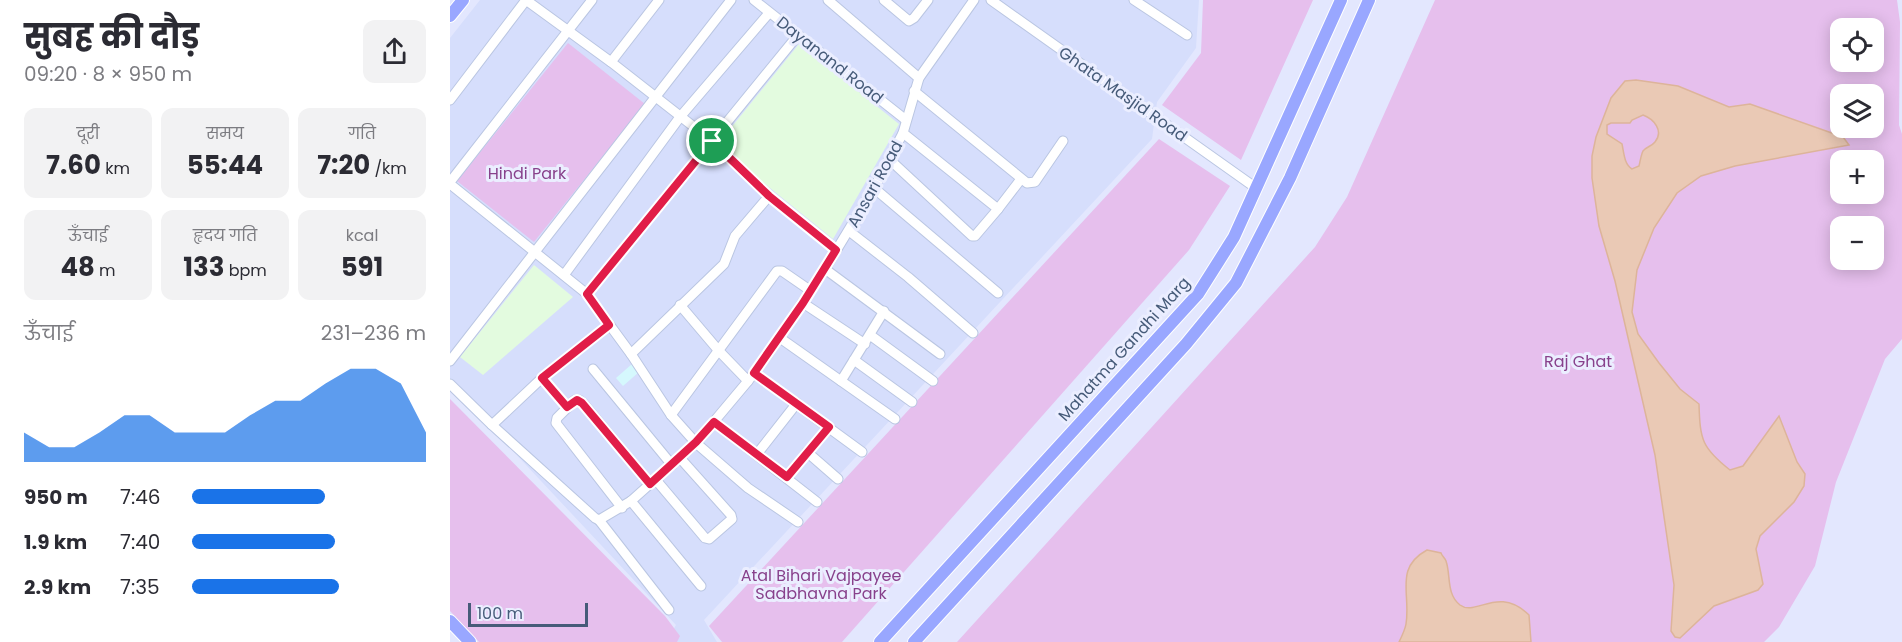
<!DOCTYPE html>
<html lang="hi">
<meta charset="utf-8">
<style>
body{margin:0;font-family:Poppins,"Noto Sans Devanagari",sans-serif;background:#f2f2f3;color:#2b2b33;height:100vh;display:flex;flex-direction:column;font-size:22px;white-space:nowrap}
*{box-sizing:border-box;margin:0}
p{font-size:20px;color:#7c7c81}
.icon{flex:none;width:33px;height:33px;fill:none;stroke:currentColor;stroke-width:2;stroke-linecap:round;stroke-linejoin:round}
.map{position:relative;flex:1;overflow:hidden}
.drawer{display:flex;flex-direction:column;background:#fff;width:450px}
.drawer>*{flex:none}
.fabs{position:absolute;left:1380px;top:18px;display:grid;gap:12px}
.fabs a{display:grid;place-items:center;width:54px;height:54px;border-radius:12px;background:#fff;box-shadow:0 3px 15px #0003;font-size:30px}
.scale{position:absolute;left:18px;bottom:15px;width:120px;box-sizing:border-box;padding-left:6px;border:3px solid #465b79;border-top:0;font-size:16px;line-height:21px;white-space:nowrap;color:#465b79;-webkit-text-stroke:4px #ebeeff;paint-order:stroke}
.pin{position:absolute;display:grid;place-items:center;width:51px;height:51px;color:#fff;margin:-26px;border:3px solid #fff;border-radius:50%;box-shadow:0 2px 6px #0007}
.round{display:grid;place-items:center;flex:none;width:63px;height:63px;border-radius:12px;background:#f2f2f3}
.head{display:flex;align-items:center;justify-content:space-between;height:102px;padding:0 24px}
h1{font-size:33px;font-weight:700;line-height:45px}
.figures{display:grid;grid-template-columns:repeat(3,1fr);gap:9px;height:102px;padding:6px 24px}
.figures div{display:grid;align-content:center;border-radius:12px;background:#f2f2f3;text-align:center}
.figures b{font-size:26px;font-weight:700}
.figures small{font-size:16px;font-weight:400}
.figures p{font-size:16px}
.chart{height:168px;padding:12px 24px}
.chart p{display:flex;justify-content:space-between}
.chart svg{width:100%;height:108px;margin-top:6px;fill:#1a73e8;opacity:.7}
ul{padding:0 24px;list-style:none;font-size:20px}
li{display:grid;grid-template-columns:96px 72px 1fr;align-items:center;height:45px}
li i{height:15px;border-radius:8px;background:#1a73e8}
main{display:flex;flex:1;min-height:0}
.map>svg:first-child{display:block}
</style>
<main>
<section class="drawer">
<div class="head"><div><h1>सुबह की दौड़</h1><p>09:20 · 8 × 950 m</p></div><a class="round"><svg class="icon" aria-label="share" viewBox="0 0 24 24"><path d="M12 15V3M7 8l5-5 5 5M5 13v7h14v-7"/></svg></a></div>
<div class="figures">
<div><p>दूरी</p><b>7.60<small> km</small></b></div>
<div><p>समय</p><b>55:44</b></div>
<div><p>गति</p><b>7:20<small> /km</small></b></div>
</div>
<div class="figures">
<div><p>ऊँचाई</p><b>48<small> m</small></b></div>
<div><p>हृदय गति</p><b>133<small> bpm</small></b></div>
<div><p>kcal</p><b>591</b></div>
</div>
<div class="chart"><p><span>ऊँचाई</span>231–236 m</p>
<svg viewBox="0 0 160 44" preserveAspectRatio="none"><path d="M0 44V32L10 38L20 38L30 32L40 25L50 25L60 32L70 32L80 32L90 25L100 19L110 19L120 12L130 6L140 6L150 12L160 32V44z"/></svg>
</div>
<ul>
<li><b>950 m</b>7:46<i style="width:57%"></i></li>
<li><b>1.9 km</b>7:40<i style="width:61%"></i></li>
<li><b>2.9 km</b>7:35<i style="width:63%"></i></li>
</ul>
</section>
<div class="map">
<svg width="1452" height="642" viewBox="0 0 1452 642">
<rect width="100%" height="100%" fill="#e3e7fe"/>
<path fill="#d6defc" d="M30,0H749L746,48L707,102L702,139L254,620L267,642H216L226,625L0,384V38Z"/>
<g fill="#e3fbdf">
<path d="M349,44L449,124L383,239L267,145Z"/>
<path d="M84,265L123,297L33,375L10,357Z"/>
</g>
<path fill="#d5f8fd" d="M182,364L189,372L173,386L166,378Z"/>
<g fill="#e6bfed" fill-rule="evenodd">
<path d="M753,0H863L791,160L712,105L751,53Z"/>
<path d="M985,0H1447L1450,22L1449,125L1452,134V339L1435,359L1386,482L1365,566L1329,627L1314,642H507L865,247L897,197ZM1390,28H1424V62H1390ZM1390,94H1424V128H1390ZM1390,160H1424V194H1390ZM1390,226H1424V260H1390Z"/>
<path d="M118,43L195,104L84,242L7,181Z"/>
<path d="M709,139L780,186L739,250L392,642H272L259,626Z"/>
<path d="M0,399L215,616L230,636L227,642H29L0,611Z"/>
</g>
<g fill="#eac9b5" stroke="#ddb49a" stroke-width="1.5" fill-rule="evenodd">
<path d="M1186,80L1228,86L1279,107L1300,104L1393,137L1399,145L1285,166L1251,176L1227,193L1204,228L1187,270L1182,312L1188,334L1209,363L1230,389L1249,404C1250,440 1252,448 1280,470L1293,466L1329,416L1347,462L1355,474L1354,486L1344,502L1310,536L1306,549L1313,584L1308,590L1264,606L1230,638L1225,637L1221,631L1224,585L1205,455L1165,281L1149,226L1142,178V156L1146,137L1161,98L1175,81ZM1193,115C1204,119 1214,131 1205,142C1202,146 1196,147 1193,151C1191,155 1190,162 1189,166L1182,169C1174,164 1174,153 1172,144L1157,134V125L1161,123H1180L1182,120Z"/>
<path d="M977,550L991,553C992,556 995,558 996,561C1001,575 996,594 1010,605C1026,617 1048,585 1079,615L1081,642H949C952,636 955,630 956,624C961,594 944,568 977,550Z"/>
</g>
<g fill="none" stroke-linecap="round" stroke-linejoin="round">
<defs>
<g id="minor">
<path d="M76,0L161,62L262,141L319,196L386,250"/>
<path d="M304,0L456,120"/>
<path d="M378,0L469,78"/>
<path d="M434,0L459,21L464,18L478,0"/>
<path d="M541,0L806,188"/>
<path d="M684,0L737,35"/>
<path d="M161,62L209,0"/>
<path d="M464,91L577,183L585,182L613,141"/>
<path d="M0,100L76,0"/>
<path d="M453,133L548,209L571,179"/>
<path d="M439,159L522,236H525L548,209"/>
<path d="M0,182L142,0"/>
<path d="M0,184L137,294L181,354L221,415L246,443L298,488L348,522"/>
<path d="M424,188L548,293"/>
<path d="M399,231L458,277L523,333"/>
<path d="M375,269L490,354"/>
<path d="M114,275L230,117L319,13"/>
<path d="M137,294L348,35"/>
<path d="M353,303L415,344"/>
<path d="M230,305L269,351L298,381"/>
<path d="M420,335L483,381"/>
<path d="M330,338L445,419"/>
<path d="M181,354L274,264L285,236L319,196"/>
<path d="M404,360L462,402"/>
<path d="M0,361L281,0"/>
<path d="M143,369L222,465"/>
<path d="M304,373L412,452"/>
<path d="M92,378L117,407"/>
<path d="M391,381L434,311"/>
<path d="M0,384L42,425L145,518L149,520L181,501L246,443L298,381L318,354L375,269L424,188L453,133L469,78L524,0"/>
<path d="M221,415L327,271H332L361,291"/>
<path d="M264,422L367,502"/>
<path d="M42,425L92,378L159,325"/>
<path d="M357,452L388,479"/>
<path d="M307,454L347,403"/>
<path d="M337,477L379,427"/>
<path d="M206,480L255,538L259,539L282,519L281,515L230,458"/>
<path d="M181,501L251,586"/>
<path d="M172,508L106,423L107,418L125,400H129L133,403L200,484"/>
<path d="M149,520L219,610"/>
</g>
<g id="major">
<path d="M0,16L13,0"/>
<path d="M0,621L20,642"/>
<path d="M430,642L748,294L784,237L891,0"/>
<path d="M464,642L736,344L786,283L840,178L919,0"/>
</g>
</defs>
<use href="#minor" stroke="#bac6e2" stroke-width="11"/>
<use href="#major" stroke="#fff" stroke-width="14"/>
<use href="#minor" stroke="#fff" stroke-width="9"/>
<use href="#major" stroke="#99a7ff" stroke-width="12"/>
</g>
<g fill="none" stroke-linecap="round" stroke-linejoin="round">
<defs>
<path id="route" d="M262,141L319,196L386,250L353,303L304,373L379,427L337,477L264,422L246,442L200,484L132,403L127,400L117,407L92,378L159,325L137,294Z"/>
</defs>
<use href="#route" stroke="#fff" stroke-width="12"/>
<use href="#route" stroke="#e11d48" stroke-width="8"/>
</g>
<g text-anchor="middle" dominant-baseline="central" stroke-width="6" stroke-linejoin="round" paint-order="stroke">
<g font-size="16" fill="#465b79" stroke="#ebeeff">
<text transform="translate(380 60) rotate(38)">Dayanand Road</text>
<text transform="translate(673 94) rotate(35)">Ghata Masjid Road</text>
<text transform="translate(425 184) rotate(-61)">Ansari Road</text>
<text transform="translate(674 349) rotate(-48)">Mahatma Gandhi Marg</text>
</g>
<g font-size="16" fill="#88418c" stroke="#ebeeff">
<text x="77" y="173">Hindi Park</text>
<text x="1128" y="361">Raj Ghat</text>
<text x="371" y="575">Atal Bihari Vajpayee<tspan x="371" dy="18">Sadbhavna Park</tspan></text>
</g>
</g>
</svg>
<div class="fabs">
<a><svg class="icon" aria-label="locate" viewBox="0 0 24 24"><circle cx="12" cy="12" r="6"/><path d="M12 2v4M12 18v4M2 12h4M18 12h4"/></svg></a>
<a><svg class="icon" aria-label="layers" viewBox="0 0 24 24"><path d="M12 4l9 5-9 5-9-5zM3 14l9 5 9-5"/></svg></a>
<a>+</a>
<a>−</a>
</div>
<div class="scale">100 m</div>
<div class="pin" style="left:262px;top:141px;background:#1e9e55"><svg class="icon" aria-label="arrive" viewBox="0 0 24 24"><path d="M6 21V4h12l-3 4 3 4H6"/></svg></div>
</div>
</main>
